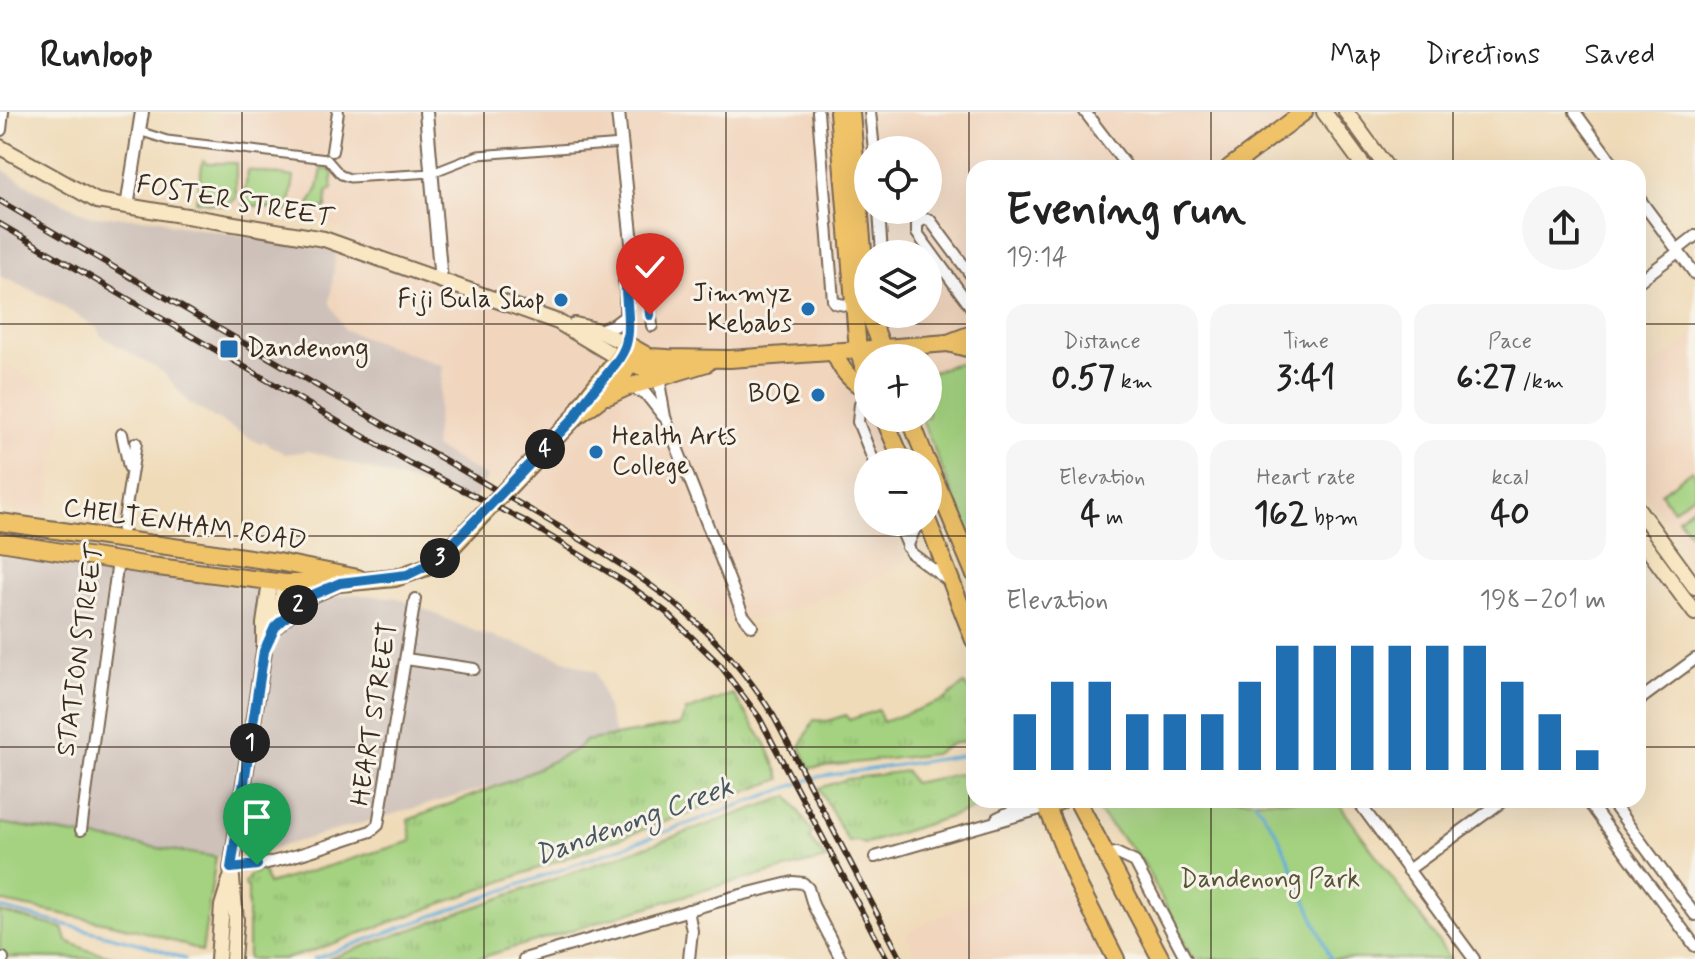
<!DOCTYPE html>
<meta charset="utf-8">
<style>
body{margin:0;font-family:Mynerve,sans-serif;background:#f6f6f6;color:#222;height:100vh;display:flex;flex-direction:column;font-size:30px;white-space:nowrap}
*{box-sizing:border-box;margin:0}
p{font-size:26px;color:#767676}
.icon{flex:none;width:44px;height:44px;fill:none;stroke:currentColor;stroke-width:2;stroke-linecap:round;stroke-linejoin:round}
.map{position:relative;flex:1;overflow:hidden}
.sheet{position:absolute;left:966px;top:48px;width:680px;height:648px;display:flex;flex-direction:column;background:#fff;border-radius:24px;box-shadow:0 8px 32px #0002}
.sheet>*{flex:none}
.controls{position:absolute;left:854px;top:24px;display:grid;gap:16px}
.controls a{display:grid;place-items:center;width:88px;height:88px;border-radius:50%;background:#fff;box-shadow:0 8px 32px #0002;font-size:40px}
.pin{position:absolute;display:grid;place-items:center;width:68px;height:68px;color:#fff;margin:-82px -34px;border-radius:50% 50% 50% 0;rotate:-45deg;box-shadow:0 0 8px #0007}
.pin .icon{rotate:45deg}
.km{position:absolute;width:40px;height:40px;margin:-20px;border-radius:50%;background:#222;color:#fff;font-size:22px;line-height:40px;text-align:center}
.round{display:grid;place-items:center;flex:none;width:84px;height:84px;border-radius:42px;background:#f6f6f6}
.head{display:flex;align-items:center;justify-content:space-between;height:136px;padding:0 40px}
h1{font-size:44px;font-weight:700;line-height:60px}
.stats{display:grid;grid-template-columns:repeat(3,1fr);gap:12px;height:136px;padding:8px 40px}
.stats div{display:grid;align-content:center;border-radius:20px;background:#f6f6f6;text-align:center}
.stats b{font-size:34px;font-weight:700}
.stats small{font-size:22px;font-weight:400}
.stats p{font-size:22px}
.chart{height:224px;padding:16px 40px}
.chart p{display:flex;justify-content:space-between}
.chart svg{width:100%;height:144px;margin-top:8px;stroke:#1f6fb2;stroke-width:6}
header{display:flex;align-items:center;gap:48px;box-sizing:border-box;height:112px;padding:0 40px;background:#fff;border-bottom:2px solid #e0e0e0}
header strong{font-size:38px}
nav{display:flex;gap:44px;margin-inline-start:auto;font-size:28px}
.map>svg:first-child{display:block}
</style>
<header>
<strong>Runloop</strong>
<nav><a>Map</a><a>Directions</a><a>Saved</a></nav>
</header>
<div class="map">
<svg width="1695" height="847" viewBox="0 0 1695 847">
<defs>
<pattern id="grass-tufts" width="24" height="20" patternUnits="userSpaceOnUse" patternTransform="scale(2)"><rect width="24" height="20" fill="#a4d280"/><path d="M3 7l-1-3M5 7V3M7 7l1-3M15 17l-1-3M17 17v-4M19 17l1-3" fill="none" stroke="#8eb46e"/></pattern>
</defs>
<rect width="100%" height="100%" fill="#f7f3e8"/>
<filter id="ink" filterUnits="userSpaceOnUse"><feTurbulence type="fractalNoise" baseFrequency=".0125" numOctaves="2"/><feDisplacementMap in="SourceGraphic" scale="16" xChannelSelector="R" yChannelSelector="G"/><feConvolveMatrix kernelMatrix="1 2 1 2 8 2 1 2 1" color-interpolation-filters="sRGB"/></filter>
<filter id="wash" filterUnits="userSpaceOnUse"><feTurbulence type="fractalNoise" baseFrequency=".006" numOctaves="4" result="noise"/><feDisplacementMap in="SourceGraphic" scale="32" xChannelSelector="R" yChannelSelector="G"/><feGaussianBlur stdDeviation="1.8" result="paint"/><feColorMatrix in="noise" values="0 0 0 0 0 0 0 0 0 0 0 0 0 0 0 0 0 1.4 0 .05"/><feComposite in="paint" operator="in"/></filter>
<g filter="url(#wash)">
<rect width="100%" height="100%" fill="#f0dbb9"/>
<g fill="#f1d5bd" fill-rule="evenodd">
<path d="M217,0H1327L1252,56H974V248L951,253L928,262V246H868V306H895L881,350H868V410H890L906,449L869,470L759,508L719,507L668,466L434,335L442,254L345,218L334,198L331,177L336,139L343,119L312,108L196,90L202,51H210ZM868,38H928V98H868ZM868,142H928V202H868Z"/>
<path d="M1695,222V448L1638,372V265Z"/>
<path d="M6,252L65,287L47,405L0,396V278L3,254Z"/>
<path d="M1051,750L1101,847H918L905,822Z"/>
</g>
<g fill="#cec1ba">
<path d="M0,56L39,80L91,104L162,107L169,112L336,139L330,191L345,218L443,254L434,335L487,365L474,389L309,339L285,342L263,329L260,332L189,291L163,260L101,224L97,216L54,189L0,164Z"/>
<path d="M0,444L326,486L353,482L398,486L477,520L544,540L596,560L615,623L585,629L577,637L513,668L257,741L216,745L0,711Z"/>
</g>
<g fill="url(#grass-tufts)" stroke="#707e4f" stroke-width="2">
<path d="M964,572L974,583V627L952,632L934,642L810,656L800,635L814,608L827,609L846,603L849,608L878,598L883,610L944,588Z"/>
<path d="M733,582L766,632L781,667L310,840L285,847H248V776L244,772L250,763L263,757L268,772L412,729L408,708L513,668L577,637L585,629L680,613L686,599Z"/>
<path d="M906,659L913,671L959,662L974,663V688H1002L865,732L857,729L848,730L819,676L847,667Z"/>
<path d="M789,684L812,720L809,726L826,747L714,775L476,847H328Z"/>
</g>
<g fill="#a4d280" stroke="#707e4f" stroke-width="2">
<path d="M203,48L208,51H236V86L227,94L196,89Z"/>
<path d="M322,57L329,58L333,62L332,77L327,80L326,96L313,98L309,92L317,80Z"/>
<path d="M248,58L294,65L289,99L243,92Z"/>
<path d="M974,248V434L921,306H928V262L951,253Z"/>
<path d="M1692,358L1695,362V382L1673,398L1661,381Z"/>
<path d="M1695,393V418L1691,422L1678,406Z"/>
<path d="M1088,688H1336L1451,847H1193L1143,750Z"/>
<path d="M0,711L216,745L202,840C139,812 67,805 0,789Z"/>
<path d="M0,800L63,816L67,829L87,838L123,847L0,845Z"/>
</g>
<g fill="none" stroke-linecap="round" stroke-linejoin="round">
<g stroke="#61abd9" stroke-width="3">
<path d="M1254,688L1278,723L1331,847"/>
<path d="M0,796L145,833L185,847"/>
<path d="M314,847L817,665L974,642"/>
</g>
</g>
</g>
<g filter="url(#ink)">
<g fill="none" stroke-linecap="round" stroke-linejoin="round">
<defs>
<path id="pedestrian" d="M139,19L167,28L327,47L341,63L350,66L432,61L478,43L622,32"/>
<g id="minor">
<path d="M818,0L833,188L835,191L854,195"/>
<path d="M870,0L874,38"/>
<path d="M1085,0L1128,56"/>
<path d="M1575,0L1616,56"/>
<path d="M1,18L3,0"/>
<path d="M332,39L338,0"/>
<path d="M1638,85L1695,162"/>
<path d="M879,98L882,142"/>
<path d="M1677,138L1695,124"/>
<path d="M974,167L930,108L924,107L917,112V121L974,199"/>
<path d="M647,169L652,214"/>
<path d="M1638,170L1678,140"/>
<path d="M664,265L660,276L665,305L743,503L752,514"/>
<path d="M631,276L645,281L663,304"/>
<path d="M868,287L860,292L858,310L874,350"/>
<path d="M122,322L129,355"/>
<path d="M898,410L911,441L950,470"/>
<path d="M121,427L136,331"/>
<path d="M907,435L918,410"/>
<path d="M406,547L474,557"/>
<path d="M1638,589L1695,547"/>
<path d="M1357,688L1474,847"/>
<path d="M1587,688L1695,834"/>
<path d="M1610,688L1695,803"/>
<path d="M997,706L1035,688"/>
<path d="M81,718L118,449"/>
<path d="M1107,743L1116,741L1135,750L1186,847"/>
<path d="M875,745L1047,695"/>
<path d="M231,756C272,755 330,732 371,719L378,713L415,487"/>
<path d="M1408,758L1504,688"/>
<path d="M688,798L692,819L689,847"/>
<path d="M3,847V846"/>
<path d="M524,847L733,785L793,770L803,771L808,776L813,793L841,847"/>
</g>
<g id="tertiary">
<path d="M426,0L441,169"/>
<path d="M618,0L633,140L625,169C627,186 647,184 646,167L640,160H631L626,167"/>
<path d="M127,95L142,0"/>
<path d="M626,174V232"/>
<path d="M599,219L615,213L627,204"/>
</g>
<g id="secondary">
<path d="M1324,0L1365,56"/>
<path d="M1346,0L1387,56"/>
<path d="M0,35L97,89L324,127L558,210L618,246"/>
<path d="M575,213L599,219L626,232"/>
<path d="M1638,397L1695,475"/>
<path d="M1638,424L1695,501"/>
<path d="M276,513L285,471"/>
<path d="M275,515L306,486L336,473"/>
<path d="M218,847L222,794L230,768"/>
<path d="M233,847L236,808L231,756L264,539V512L270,470"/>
</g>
<g id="primary">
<path d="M834,239C840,257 851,270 868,278"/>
<path d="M620,246L647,257L670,256"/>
<path d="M608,284L625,276L707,251"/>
<path d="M576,303C588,277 614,259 626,232L649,245L668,246L730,247L858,238"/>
<path d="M0,410L278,450L358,466"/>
<path d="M0,430L150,454L285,471H340L395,466L427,455L447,440L575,305C591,294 623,273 628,253C629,246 628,239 628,233"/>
</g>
<g id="trunk">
<path d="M838,0L858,238L868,268"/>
<path d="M851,0L868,196"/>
<path d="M1229,56L1304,0"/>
<path d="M869,202L886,245"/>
<path d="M948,231L967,236L974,235"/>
<path d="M858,238L948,231L974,221"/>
<path d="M884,306L903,350"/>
<path d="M910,306L927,350"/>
<path d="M928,351L974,461"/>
<path d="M928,410L974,528"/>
<path d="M1044,688L1079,774L1116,847"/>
<path d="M1077,688L1161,847"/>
<path d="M1047,695L1061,688"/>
</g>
</defs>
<use href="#pedestrian" stroke="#7a6854" stroke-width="11"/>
<use href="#minor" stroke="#7a6854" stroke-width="14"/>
<use href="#tertiary" stroke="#7a6854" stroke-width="16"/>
<use href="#secondary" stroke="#7a6854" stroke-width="18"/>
<use href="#primary" stroke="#7a6854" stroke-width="20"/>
<use href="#trunk" stroke="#7a6854" stroke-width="20"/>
<use href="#pedestrian" stroke="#fff" stroke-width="7"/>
<use href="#minor" stroke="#fff" stroke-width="10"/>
<use href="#tertiary" stroke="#fff" stroke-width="12"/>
<use href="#secondary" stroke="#f9e7c3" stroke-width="14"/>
<use href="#primary" stroke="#f0c369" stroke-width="16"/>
<use href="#trunk" stroke="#f0c369" stroke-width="16"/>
<defs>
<g id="rail">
<path d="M0,89L570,421C657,473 718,516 773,603L901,847"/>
<path d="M0,112L409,351L525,409L626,471L666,500L720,553L759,605L887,847"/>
</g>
</defs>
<use href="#rail" stroke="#3b2a1e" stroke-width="6"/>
<use href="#rail" stroke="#f7f3e8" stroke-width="3" stroke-dasharray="9" stroke-linecap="butt"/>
</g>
</g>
<g fill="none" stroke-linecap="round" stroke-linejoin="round" filter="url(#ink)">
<defs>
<path id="route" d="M257,753L231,756L264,539L275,515L308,485L340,471L407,463L436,449L575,305C587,280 620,254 626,232C631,214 626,193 626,174L633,181C641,182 646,178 647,169L650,203"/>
</defs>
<use href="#route" stroke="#fff" stroke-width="16"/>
<use href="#route" stroke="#1f6fb2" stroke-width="10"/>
</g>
<path fill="none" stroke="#3b2a1e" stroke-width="2" stroke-opacity="0.55" d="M242,0V847M484,0V847M726,0V847M969,0V847M1211,0V56M1453,0V56M0,212H974M1638,212H1695M0,424H974M1638,424H1695M0,635H974M1638,635H1695M1211,688V847M1453,688V847"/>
<g fill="#1f6fb2" stroke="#f7f3e8" stroke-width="3">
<circle cx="561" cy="188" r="8"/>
<circle cx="808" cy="197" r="8"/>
<rect x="219" y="227" width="20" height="20" rx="4"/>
<circle cx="818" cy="283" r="8"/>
<circle cx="596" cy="340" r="8"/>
</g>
<g text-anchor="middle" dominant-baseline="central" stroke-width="6" stroke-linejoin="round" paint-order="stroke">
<g font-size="26" fill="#3b2a1e" stroke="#f7f3e8">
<text transform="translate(235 90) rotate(10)">FOSTER STREET</text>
<text transform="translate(185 413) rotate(8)">CHELTENHAM ROAD</text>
<text transform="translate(81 538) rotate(-82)">STATION STREET</text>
<text transform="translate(375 602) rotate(-81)">HEART STREET</text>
</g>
<g font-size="26" fill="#3b2a1e" stroke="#f7f3e8" text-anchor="end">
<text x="792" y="182">Jimmyz<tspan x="792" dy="30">Kebabs</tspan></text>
<text x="545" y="188">Fiji Bula Shop</text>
<text x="247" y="237" text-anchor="start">Dandenong</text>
<text x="802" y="283">BOQ</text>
<text x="612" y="325" text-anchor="start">Health Arts<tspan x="612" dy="30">College</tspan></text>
</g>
<g font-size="26" fill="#555436" stroke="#f7f3e8">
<text x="1270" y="768">Dandenong Park</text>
</g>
<g font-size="28" font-style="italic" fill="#48575f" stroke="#f7f3e8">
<text transform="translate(634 710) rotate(-20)">Dandenong Creek</text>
</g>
</g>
</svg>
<div class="controls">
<a><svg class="icon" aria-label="locate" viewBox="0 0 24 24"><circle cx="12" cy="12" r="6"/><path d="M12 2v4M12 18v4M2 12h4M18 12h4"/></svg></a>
<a><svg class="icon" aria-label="layers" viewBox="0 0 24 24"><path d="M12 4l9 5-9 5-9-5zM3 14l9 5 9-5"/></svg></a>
<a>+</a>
<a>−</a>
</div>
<div class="pin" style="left:257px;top:753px;background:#1e9e55"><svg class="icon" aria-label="arrive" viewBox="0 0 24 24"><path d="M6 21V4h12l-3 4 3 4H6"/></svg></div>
<div class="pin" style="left:650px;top:203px;background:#d93025"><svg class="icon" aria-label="check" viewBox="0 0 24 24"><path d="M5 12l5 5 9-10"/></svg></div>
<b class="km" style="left:250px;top:631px">1</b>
<b class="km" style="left:298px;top:493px">2</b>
<b class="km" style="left:440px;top:446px">3</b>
<b class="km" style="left:545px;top:337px">4</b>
<section class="sheet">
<div class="head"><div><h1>Evening run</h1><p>19:14</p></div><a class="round"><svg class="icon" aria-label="share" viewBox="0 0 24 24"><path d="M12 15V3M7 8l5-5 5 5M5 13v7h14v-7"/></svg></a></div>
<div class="stats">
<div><p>Distance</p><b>0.57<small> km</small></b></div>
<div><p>Time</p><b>3:41</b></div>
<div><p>Pace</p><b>6:27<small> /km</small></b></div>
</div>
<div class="stats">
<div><p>Elevation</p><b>4<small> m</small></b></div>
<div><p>Heart rate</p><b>162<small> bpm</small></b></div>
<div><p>kcal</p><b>40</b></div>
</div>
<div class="chart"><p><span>Elevation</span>198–201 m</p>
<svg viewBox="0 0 160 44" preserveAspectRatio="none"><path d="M5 44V27M15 44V17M25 44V17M35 44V27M45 44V27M55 44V27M65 44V17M75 44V6M85 44V6M95 44V6M105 44V6M115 44V6M125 44V6M135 44V17M145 44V27M155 44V38"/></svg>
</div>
</section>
</div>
